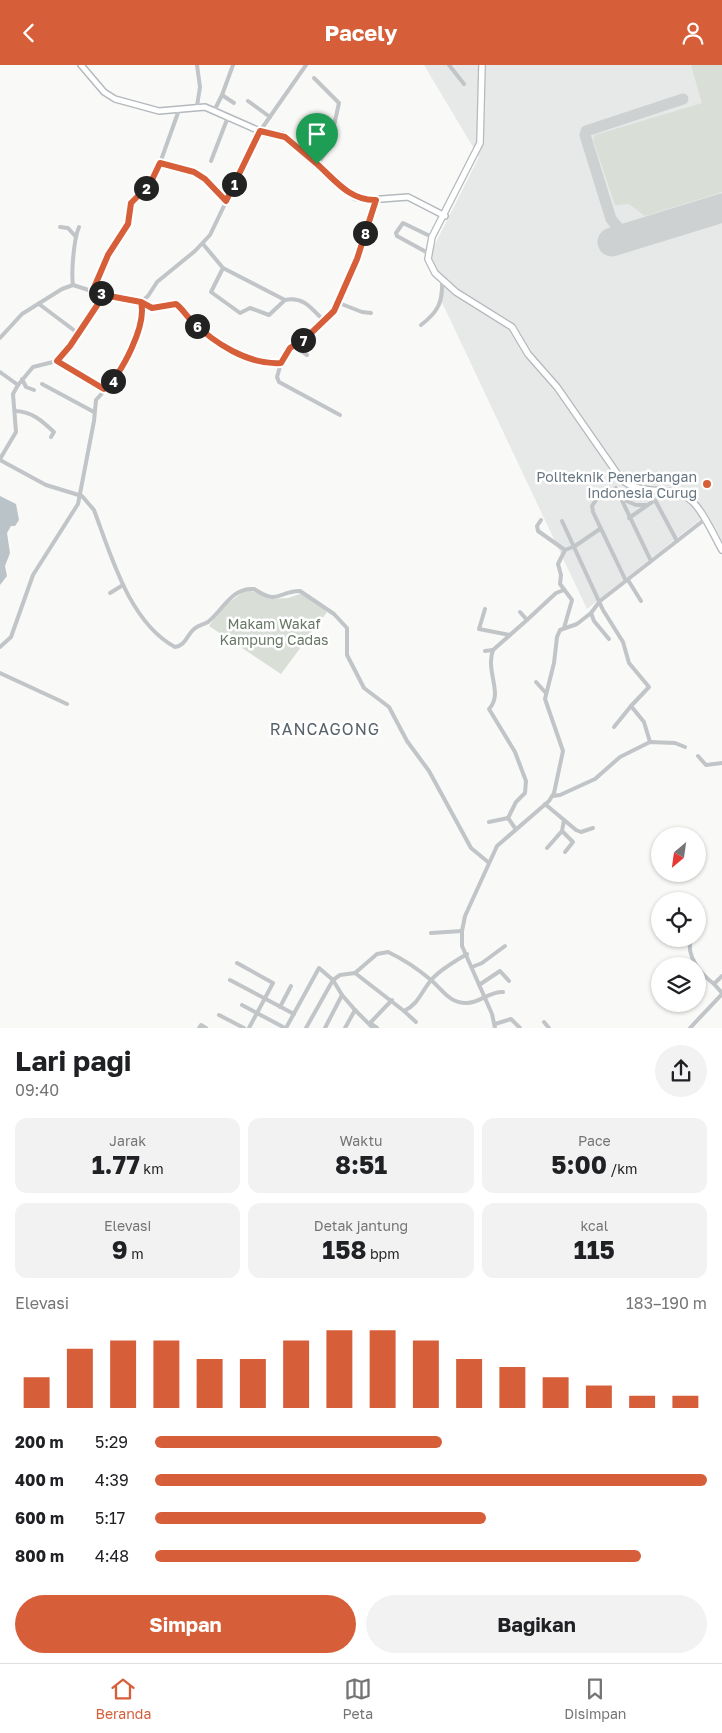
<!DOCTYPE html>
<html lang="id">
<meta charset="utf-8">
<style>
body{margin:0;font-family:"Golos Text",sans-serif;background:#f2f2f2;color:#202124;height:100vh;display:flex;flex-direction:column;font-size:19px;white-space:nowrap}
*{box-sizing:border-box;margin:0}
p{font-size:16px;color:#757577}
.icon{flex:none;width:28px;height:28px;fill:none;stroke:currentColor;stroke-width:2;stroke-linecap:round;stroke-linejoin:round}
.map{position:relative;height:963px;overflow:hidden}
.drawer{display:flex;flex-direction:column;background:#fff;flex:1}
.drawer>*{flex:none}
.needle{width:32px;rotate:209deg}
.controls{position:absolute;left:651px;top:762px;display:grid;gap:10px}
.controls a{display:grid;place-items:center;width:55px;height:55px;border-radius:50%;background:#fff;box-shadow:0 1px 4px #0004;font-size:25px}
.pin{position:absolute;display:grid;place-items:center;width:42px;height:42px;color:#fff;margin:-51px -21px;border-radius:50% 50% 50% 0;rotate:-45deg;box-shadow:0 0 5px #0007}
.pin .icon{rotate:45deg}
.km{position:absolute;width:25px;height:25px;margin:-12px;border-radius:50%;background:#222;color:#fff;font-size:14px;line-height:25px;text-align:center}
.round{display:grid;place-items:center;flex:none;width:52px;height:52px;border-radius:26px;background:#f2f2f2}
.summary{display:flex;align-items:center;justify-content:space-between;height:85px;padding:0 15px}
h1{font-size:28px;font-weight:700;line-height:38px}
.stats{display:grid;grid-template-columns:repeat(3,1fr);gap:8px;height:85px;padding:5px 15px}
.stats div{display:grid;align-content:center;border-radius:12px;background:#f2f2f2;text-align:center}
.stats b{font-size:25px;font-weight:700}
.stats small{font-size:14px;font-weight:400}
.stats p{font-size:14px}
.chart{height:140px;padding:10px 15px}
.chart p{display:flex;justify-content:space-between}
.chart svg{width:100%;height:90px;margin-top:5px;stroke:#d65f3a;stroke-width:6}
.primary-button{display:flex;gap:10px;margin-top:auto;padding:10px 15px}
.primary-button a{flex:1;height:58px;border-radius:30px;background:#d65f3a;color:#fff;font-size:20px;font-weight:700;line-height:58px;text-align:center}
.primary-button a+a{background:#f2f2f2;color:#202124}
ul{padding:0 15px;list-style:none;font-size:16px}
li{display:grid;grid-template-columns:80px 60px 1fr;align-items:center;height:38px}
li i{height:12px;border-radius:6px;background:#d65f3a}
header{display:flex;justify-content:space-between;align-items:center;height:65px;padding:0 15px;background:#d65f3a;color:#fff;font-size:22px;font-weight:700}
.menu{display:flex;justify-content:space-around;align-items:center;height:70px;border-top:1px solid #e0e0e0;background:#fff;font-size:14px;color:#757577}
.menu a{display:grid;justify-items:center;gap:2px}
.menu .on{color:#d65f3a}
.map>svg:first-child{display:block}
</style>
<header><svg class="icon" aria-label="back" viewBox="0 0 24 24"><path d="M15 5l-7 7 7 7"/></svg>Pacely<svg class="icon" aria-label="person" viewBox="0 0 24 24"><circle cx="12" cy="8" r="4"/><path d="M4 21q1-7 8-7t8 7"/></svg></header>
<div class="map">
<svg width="722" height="963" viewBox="0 0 722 963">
<rect width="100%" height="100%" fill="#f9f9f7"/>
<path fill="#e7e8e8" d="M424,0H722V476L706,450L587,544L439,231L442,210L434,202L431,187L479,92Z"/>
<g fill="#d9ded7">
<path d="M691,0H722V127L645,151L629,139L615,140L593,75L595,70L702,38Z"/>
<path d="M247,524L270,534L288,533L303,528L327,547L281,609L209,561L223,542Z"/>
</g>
<path fill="#bac4c8" d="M0,431L16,439L19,455L15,461H11L7,468L10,488L5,501L7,511L0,520Z"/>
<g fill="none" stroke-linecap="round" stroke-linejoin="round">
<path stroke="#ced1d2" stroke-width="11" d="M636,170L620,165L611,154L585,70L586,66L683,34"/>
<path stroke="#ced1d2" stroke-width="29" d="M612,177L722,143"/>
<defs>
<path id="secondary" d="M81,0L104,27L115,34L159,46L205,42L264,68L282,70L355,132L368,135L408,132L445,151"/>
<path id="primary" d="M482,0L480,78L432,172L428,194L435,208L456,227L512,262L528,289L557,322L621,414C641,432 669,420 688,433C701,441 714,471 722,485"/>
</defs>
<use href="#secondary" stroke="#b3b9bd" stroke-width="8"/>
<use href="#primary" stroke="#b4b9bd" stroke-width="8"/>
<g stroke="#c1c5c8" stroke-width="4">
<path d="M449,0L464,19"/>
<path d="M314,13L339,38L329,83L317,99"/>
<path d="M222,30L234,38"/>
<path d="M248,36L270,52"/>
<path d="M197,41L200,22L197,0"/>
<path d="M214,46L222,30L233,0"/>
<path d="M211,96L228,52"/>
<path d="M160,98L194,107L205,114L226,136"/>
<path d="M60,162L68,163L76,172"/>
<path d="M203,179L223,203L285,235C304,231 312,244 324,256"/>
<path d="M428,188L397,171L396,168L403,158L432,172"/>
<path d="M223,203L211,227L240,248L250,243L269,250L285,235"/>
<path d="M73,220C71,207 74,173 79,162"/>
<path d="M93,225L108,190L128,159L131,138L150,119L160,98L179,45"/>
<path d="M339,238L362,247L371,248"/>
<path d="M39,239L79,269"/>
<path d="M421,260C438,247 443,237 442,216"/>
<path d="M0,273L22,249L62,224L73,220L104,230L141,237L148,242L176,239C183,244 186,251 192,256C215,278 247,300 281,298L290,283L307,272L334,246L357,194L376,135"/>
<path d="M294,281L307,290"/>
<path d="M57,296L71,281L104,230"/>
<path d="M281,298L277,312L279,317L340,350"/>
<path d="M0,307L18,320L33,302L57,296L104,324"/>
<path d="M22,314L26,322L34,325"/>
<path d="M42,319L94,347"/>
<path d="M16,346C33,347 42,356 54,367L51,372"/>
<path d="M0,394L16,367L13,329L18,320"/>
<path d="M0,395L46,420L82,431L94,445C111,490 129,557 175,582C185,581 187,570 194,564C198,560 203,560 208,557C223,545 232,522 254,524C280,541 277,526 300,526L334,549L347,563V590L364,623L389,642L407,676L429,706L471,783L488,797"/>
<path d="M622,434L636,440H646"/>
<path d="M629,453L655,435L677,476"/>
<path d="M541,455L537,461L538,466L565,485"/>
<path d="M562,456L603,545L623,577L629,598L649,622L631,641L644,657L650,677"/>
<path d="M628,515L641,536"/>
<path d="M626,516L593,447L592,441L596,435L616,423L651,496"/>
<path d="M110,528L123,520"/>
<path d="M485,544L479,564L510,570"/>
<path d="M520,547L527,555L556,528L564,525"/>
<path d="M591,548L594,556L609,574"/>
<path d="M564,563L572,535L560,519L561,510L558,499L565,485L575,481L600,464"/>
<path d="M0,582L11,572L33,510L78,439L94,356L96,335L112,317L127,292L141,253V237L148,231L157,217L195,186L210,170L260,66L306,0"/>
<path d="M493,585C485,607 504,628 489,644L515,687L526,716L525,728L516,737L508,753"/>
<path d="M485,586L493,585L527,555"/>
<path d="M0,608L67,639"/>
<path d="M536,617L545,627"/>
<path d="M614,662L631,641"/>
<path d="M698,691L706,700L722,698"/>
<path d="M553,731L560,730L595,714L620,692L650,677L675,678L685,682"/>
<path d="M545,739L576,765L581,767L593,763"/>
<path d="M489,757L508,753L515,763"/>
<path d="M562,766L573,777L565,787"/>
<path d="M547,783L562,766L564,755"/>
<path d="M698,866L702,862"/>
<path d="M431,868L462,866"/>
<path d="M691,874C685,891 702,910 714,919"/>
<path d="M237,898L273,918L249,963"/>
<path d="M472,902L482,898L505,881"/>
<path d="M355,908L377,889L388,887C403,894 418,904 431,915C442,924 449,938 466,938C478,939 490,926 503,927"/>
<path d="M722,911L714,919L722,928"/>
<path d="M230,915L294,949"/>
<path d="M479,920L500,906L509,916"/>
<path d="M242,940L285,963"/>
<path d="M280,942L291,921"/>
<path d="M404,946L416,957"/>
<path d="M219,950L244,963"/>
<path d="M544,957L549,963"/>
<path d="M495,959L511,954L520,963"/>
<path d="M199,963L201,960L206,963"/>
<path d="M286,963L319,903L333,915L340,910L355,908L404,946C419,939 422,925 432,914C441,904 455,896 467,889"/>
<path d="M306,963L333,915L342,930"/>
<path d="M325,963L342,930L355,945"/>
<path d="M345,963L355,945L373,963"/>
<path d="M377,963L370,958L392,935"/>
<path d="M495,963L492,949L462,881V866L465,851L497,781L549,736L554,728L563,686L545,634L554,598L557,572L560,565L577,559L591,548L600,536L704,455"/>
<path d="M690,963L722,929"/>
</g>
<use href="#secondary" stroke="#fff" stroke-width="5"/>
<use href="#primary" stroke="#fff" stroke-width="5.5"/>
</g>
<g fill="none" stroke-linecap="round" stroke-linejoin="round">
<defs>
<path id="route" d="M317,99L285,72L260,66L226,136L205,114L194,107L160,98L150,119L131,138L128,159L108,190L93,225L104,230L141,237C147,260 122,309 104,324L57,296L70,281L104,230L141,237L152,243L176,239C183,244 186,251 192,256C214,278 248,300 281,298L290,283L307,272L334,246L357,194L376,135C350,136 335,115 317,99"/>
</defs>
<use href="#route" stroke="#fff" stroke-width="10"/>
<use href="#route" stroke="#d65f3a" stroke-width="6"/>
</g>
<circle fill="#d65f3a" stroke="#fff" stroke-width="2" cx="707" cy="419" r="5"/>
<g text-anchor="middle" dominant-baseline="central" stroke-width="5" stroke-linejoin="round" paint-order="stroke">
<g font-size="14" fill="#667580" stroke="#fff" text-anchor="end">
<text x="697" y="411">Politeknik Penerbangan<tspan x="697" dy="16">Indonesia Curug</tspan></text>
</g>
<g font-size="14" fill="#687865" stroke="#fff">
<text x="274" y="558">Makam Wakaf<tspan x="274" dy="16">Kampung Cadas</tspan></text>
</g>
<g font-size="16" letter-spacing="1" fill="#58636b" stroke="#fff">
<text x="325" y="664">RANCAGONG</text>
</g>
</g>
</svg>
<div class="controls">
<a><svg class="needle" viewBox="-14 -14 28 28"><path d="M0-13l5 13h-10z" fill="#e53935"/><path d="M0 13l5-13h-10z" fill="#757577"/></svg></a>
<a><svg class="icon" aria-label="locate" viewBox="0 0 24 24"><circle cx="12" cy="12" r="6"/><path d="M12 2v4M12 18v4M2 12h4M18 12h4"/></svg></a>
<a><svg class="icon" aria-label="layers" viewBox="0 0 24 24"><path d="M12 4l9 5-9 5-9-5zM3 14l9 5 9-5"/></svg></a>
</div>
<div class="pin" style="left:317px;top:99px;background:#1e9e55"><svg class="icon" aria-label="arrive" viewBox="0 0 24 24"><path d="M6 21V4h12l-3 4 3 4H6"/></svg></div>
<b class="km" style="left:234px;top:119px">1</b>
<b class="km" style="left:146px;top:123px">2</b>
<b class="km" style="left:101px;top:228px">3</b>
<b class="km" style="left:113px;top:316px">4</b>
<b class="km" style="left:197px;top:261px">6</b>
<b class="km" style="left:303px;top:275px">7</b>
<b class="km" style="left:365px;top:168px">8</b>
</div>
<section class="drawer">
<div class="summary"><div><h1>Lari pagi</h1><p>09:40</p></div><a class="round"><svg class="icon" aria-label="share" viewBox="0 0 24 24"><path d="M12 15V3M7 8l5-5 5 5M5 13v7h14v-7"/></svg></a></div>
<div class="stats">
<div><p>Jarak</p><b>1.77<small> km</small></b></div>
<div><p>Waktu</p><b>8:51</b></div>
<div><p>Pace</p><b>5:00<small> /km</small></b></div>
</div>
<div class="stats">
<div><p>Elevasi</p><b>9<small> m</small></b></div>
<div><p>Detak jantung</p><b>158<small> bpm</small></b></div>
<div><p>kcal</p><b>115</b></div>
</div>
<div class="chart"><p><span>Elevasi</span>183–190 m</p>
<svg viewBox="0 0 160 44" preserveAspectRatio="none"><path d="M5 44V29M15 44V15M25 44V11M35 44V11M45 44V20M55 44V20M65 44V11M75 44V6M85 44V6M95 44V11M105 44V20M115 44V24M125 44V29M135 44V33M145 44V38M155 44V38"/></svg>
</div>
<ul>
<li><b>200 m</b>5:29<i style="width:52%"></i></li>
<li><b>400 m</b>4:39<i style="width:100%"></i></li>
<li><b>600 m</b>5:17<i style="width:60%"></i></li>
<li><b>800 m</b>4:48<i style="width:88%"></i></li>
</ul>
<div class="primary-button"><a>Simpan</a><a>Bagikan</a></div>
</section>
<nav class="menu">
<a class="on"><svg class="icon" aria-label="home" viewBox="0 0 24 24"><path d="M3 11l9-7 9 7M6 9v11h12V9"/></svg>Beranda</a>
<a><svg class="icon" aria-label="map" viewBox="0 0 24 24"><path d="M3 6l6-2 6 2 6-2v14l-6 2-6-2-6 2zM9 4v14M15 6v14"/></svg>Peta</a>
<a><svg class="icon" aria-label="saved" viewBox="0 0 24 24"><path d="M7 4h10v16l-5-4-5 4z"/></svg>Disimpan</a>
</nav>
